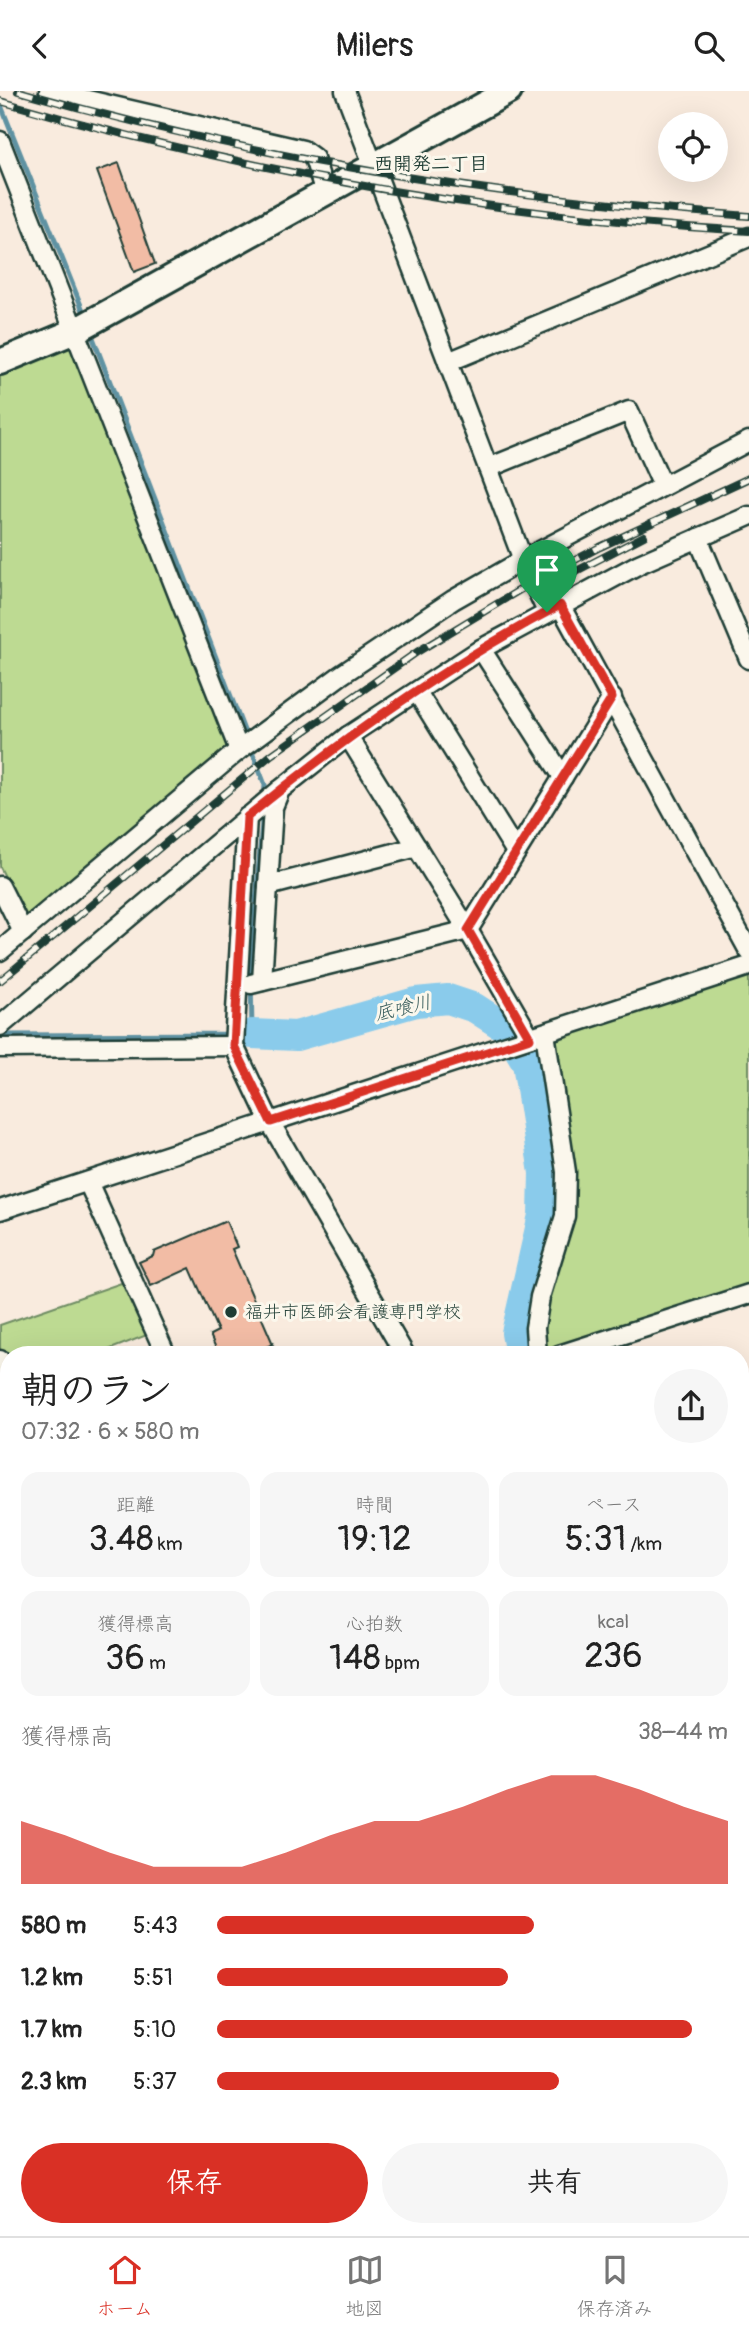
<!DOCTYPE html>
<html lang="ja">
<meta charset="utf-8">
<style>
body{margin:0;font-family:Pangolin,"Klee One",sans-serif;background:#f6f6f6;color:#222;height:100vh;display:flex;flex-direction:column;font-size:26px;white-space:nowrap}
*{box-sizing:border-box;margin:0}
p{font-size:23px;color:#767676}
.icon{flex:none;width:38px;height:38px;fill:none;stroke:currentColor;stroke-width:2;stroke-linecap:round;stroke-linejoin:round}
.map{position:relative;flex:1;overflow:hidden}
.sheet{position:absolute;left:0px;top:1255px;width:749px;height:891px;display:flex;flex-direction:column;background:#fff;border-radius:28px 28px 0 0;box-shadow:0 7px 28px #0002}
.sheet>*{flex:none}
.buttons{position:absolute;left:658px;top:21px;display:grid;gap:14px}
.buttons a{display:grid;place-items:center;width:70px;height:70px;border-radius:50%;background:#fff;box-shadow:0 7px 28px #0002;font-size:35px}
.pin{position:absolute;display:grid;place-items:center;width:60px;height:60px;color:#fff;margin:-72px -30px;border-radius:50% 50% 50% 0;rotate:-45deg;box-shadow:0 0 7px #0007}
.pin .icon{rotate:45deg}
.round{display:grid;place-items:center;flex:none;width:74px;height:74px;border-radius:37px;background:#f6f6f6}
.head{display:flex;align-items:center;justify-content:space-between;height:119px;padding:0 21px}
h1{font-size:38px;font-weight:600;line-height:52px}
.stats{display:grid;grid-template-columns:repeat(3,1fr);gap:10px;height:119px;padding:7px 21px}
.stats div{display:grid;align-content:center;border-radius:18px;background:#f6f6f6;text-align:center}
.stats b{font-size:35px;font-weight:600}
.stats small{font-size:19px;font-weight:400}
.stats p{font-size:19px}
.chart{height:196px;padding:14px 21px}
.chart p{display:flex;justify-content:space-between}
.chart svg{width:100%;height:126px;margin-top:7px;fill:#d93025;opacity:.7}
.button{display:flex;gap:14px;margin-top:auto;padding:14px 21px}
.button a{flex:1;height:80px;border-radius:42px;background:#d93025;color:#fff;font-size:28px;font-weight:600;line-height:80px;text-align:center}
.button a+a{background:#f6f6f6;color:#222}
ul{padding:0 21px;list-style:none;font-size:23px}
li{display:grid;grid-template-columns:112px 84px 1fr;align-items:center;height:52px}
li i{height:18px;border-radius:9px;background:#d93025}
header{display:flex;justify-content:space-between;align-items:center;height:91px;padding:0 21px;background:#fff;font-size:32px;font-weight:600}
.tabs{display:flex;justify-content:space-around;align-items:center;height:98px;border-top:2px solid #e0e0e0;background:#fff;font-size:19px;color:#767676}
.tabs a{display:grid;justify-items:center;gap:4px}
.tabs .selected{color:#d93025}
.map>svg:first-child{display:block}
</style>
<header><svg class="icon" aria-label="back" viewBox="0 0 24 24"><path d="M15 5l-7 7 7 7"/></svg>Milers<svg class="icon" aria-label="search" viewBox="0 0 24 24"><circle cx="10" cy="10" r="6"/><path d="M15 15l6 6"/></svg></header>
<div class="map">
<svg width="749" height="2145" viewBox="0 0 749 2145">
<rect width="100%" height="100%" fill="#f9ebde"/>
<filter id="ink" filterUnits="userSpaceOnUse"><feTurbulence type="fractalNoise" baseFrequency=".0143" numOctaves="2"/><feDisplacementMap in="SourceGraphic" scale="14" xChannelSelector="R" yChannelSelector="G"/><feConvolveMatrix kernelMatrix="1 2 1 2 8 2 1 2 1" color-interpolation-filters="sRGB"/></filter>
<g filter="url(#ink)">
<g fill="#bdda92" stroke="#6e8c63" stroke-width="2">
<path d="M71,250L234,663L30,835L0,776V284Z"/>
<path d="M749,875V1201L558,1263L538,1264L565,1111L545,942Z"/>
<path d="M127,1190L147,1244L98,1263L9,1264V1288L0,1269V1234Z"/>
</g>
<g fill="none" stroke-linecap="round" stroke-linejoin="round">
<g stroke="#5f92a2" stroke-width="5">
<path d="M0,12L86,227"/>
<path d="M90,239L265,694L264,708"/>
<path d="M0,944L252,943L251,880L263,718"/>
</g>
<g stroke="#8acbeb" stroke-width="30">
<path d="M252,943L296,945L416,911L448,908L475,917L506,937L527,972L544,1082L543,1124L516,1242L520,1264"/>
<path d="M740,1940L749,1945"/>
</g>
</g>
<g fill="#f2bca5" stroke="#1f3d34" stroke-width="2">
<path d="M119,72L155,173L134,181L97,80Z"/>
<path d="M226,1130L237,1156L232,1158L273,1253L248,1264H219L210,1244L218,1240L190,1177L151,1195L139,1171L153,1165L154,1161Z"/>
</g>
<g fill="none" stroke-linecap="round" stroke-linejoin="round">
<defs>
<g id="street">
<path d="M49,0L303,59L314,67L325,102"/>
<path d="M345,0L523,469L547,521"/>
<path d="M0,50L239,659"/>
<path d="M448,271L749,146"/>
<path d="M488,377L629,320L663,395"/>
<path d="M698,447L749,568"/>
<path d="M560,514L749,860"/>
<path d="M481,558L563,686"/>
<path d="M417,601L516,761"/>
<path d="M348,645L468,839L530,946"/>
<path d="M247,726L234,955L270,1031L405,1264"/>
<path d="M0,795L23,841"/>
<path d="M268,795L417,756"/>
<path d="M0,860L239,659L341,584L453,509L523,469L749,350"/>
<path d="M262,890L273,716L280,699L348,645L481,558L639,473L749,425"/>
<path d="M251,893L468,839L612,607"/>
<path d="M0,935L280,699"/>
<path d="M0,957L234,955"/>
<path d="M88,1091L166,1264"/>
<path d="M0,1119L749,875"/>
<path d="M537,1264L535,1237L540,1206L565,1125L566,1081L545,942"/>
<path d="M559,1264L749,1203"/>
<path d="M0,1269L9,1288"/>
<path d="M740,1309L749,1306"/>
<path d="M740,1385L749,1382"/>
<path d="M0,1446L9,1443"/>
<path d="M740,1461L749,1458"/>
<path d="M0,1613L9,1610"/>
<path d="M0,1665L9,1685"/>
<path d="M740,1725L749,1722"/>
<path d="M740,1873L749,1872"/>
<path d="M740,1928L749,1933"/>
<path d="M0,2021L9,2018"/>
<path d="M740,2034L749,2083"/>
<path d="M0,2049L9,2106"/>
<path d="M740,2129L749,2128"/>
<path d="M13,2137L15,2145"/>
<path d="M166,2137L167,2145"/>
<path d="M479,2137L481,2145"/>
<path d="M631,2145L689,2137"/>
</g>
<g id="secondary">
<path d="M0,271L75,240L509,0"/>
<path d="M740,1589L749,1587"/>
<path d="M0,1817L9,1814"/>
</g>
</defs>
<use href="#street" stroke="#1f3d34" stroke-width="23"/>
<use href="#secondary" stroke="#1f3d34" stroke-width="30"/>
<use href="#street" stroke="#fbf7ec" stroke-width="18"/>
<use href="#secondary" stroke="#fbf7ec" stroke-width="24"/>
<defs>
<g id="rail">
<path d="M18,0C256,68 502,108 749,125"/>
<path d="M0,10C243,80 496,126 749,140"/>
<path d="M532,503L644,445"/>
<path d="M0,890L271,664L417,561L533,491L600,456L749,387"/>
</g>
</defs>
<use href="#rail" stroke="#1f3d34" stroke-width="8"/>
<use href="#rail" stroke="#fbf7ec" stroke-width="5" stroke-dasharray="16" stroke-linecap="butt"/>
</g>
</g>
<g fill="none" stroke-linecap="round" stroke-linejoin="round" filter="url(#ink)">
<defs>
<path id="route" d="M560,514L612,607L468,839L530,947L271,1031L234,955L247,726C345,646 448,573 560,514Z"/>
</defs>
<use href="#route" stroke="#fff" stroke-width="14"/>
<use href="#route" stroke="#d93025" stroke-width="9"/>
</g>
<circle fill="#1f3d34" stroke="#fbf7ec" stroke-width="2.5" cx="231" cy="1221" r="7"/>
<g text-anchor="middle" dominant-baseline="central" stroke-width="6" stroke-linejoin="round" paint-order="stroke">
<g font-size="18" fill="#1f3d34" stroke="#fbf7ec" text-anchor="start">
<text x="245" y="1221">福井市医師会看護専門学校</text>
</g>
<g font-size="19" font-weight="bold" fill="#1f3d34" stroke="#fbf7ec">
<text x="431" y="73">西開発二丁目</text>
</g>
<g font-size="19" font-style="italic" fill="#345959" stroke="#fbf7ec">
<text transform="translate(403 917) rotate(-13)">底喰川</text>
</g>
</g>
</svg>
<div class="buttons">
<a><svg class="icon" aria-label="locate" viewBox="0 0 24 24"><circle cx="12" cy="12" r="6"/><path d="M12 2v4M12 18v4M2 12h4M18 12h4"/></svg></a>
</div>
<div class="pin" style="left:547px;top:521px;background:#1e9e55"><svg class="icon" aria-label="arrive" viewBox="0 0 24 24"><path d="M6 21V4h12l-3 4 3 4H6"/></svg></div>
<section class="sheet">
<div class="head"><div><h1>朝のラン</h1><p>07:32 · 6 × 580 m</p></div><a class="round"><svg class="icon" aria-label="share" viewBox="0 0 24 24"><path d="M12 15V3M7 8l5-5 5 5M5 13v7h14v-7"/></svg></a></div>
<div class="stats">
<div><p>距離</p><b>3.48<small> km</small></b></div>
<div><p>時間</p><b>19:12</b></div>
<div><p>ペース</p><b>5:31<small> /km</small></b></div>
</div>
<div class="stats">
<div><p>獲得標高</p><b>36<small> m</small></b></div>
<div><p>心拍数</p><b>148<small> bpm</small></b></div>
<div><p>kcal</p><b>236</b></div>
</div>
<div class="chart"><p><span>獲得標高</span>38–44 m</p>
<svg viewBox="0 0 160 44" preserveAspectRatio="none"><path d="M0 44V22L10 27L20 33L30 38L40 38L50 38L60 33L70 27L80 22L90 22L100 17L110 11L120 6L130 6L140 11L150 17L160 22V44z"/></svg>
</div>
<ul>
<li><b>580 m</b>5:43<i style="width:62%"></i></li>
<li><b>1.2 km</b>5:51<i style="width:57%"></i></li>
<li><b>1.7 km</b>5:10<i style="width:93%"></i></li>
<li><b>2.3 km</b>5:37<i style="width:67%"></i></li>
</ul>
<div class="button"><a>保存</a><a>共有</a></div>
</section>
</div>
<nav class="tabs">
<a class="selected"><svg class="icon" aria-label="home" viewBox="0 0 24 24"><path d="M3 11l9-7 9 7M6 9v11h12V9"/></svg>ホーム</a>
<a><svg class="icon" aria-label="map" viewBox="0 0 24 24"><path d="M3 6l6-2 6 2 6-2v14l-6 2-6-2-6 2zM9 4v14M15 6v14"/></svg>地図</a>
<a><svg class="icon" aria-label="saved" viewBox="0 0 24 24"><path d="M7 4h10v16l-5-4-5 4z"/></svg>保存済み</a>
</nav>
